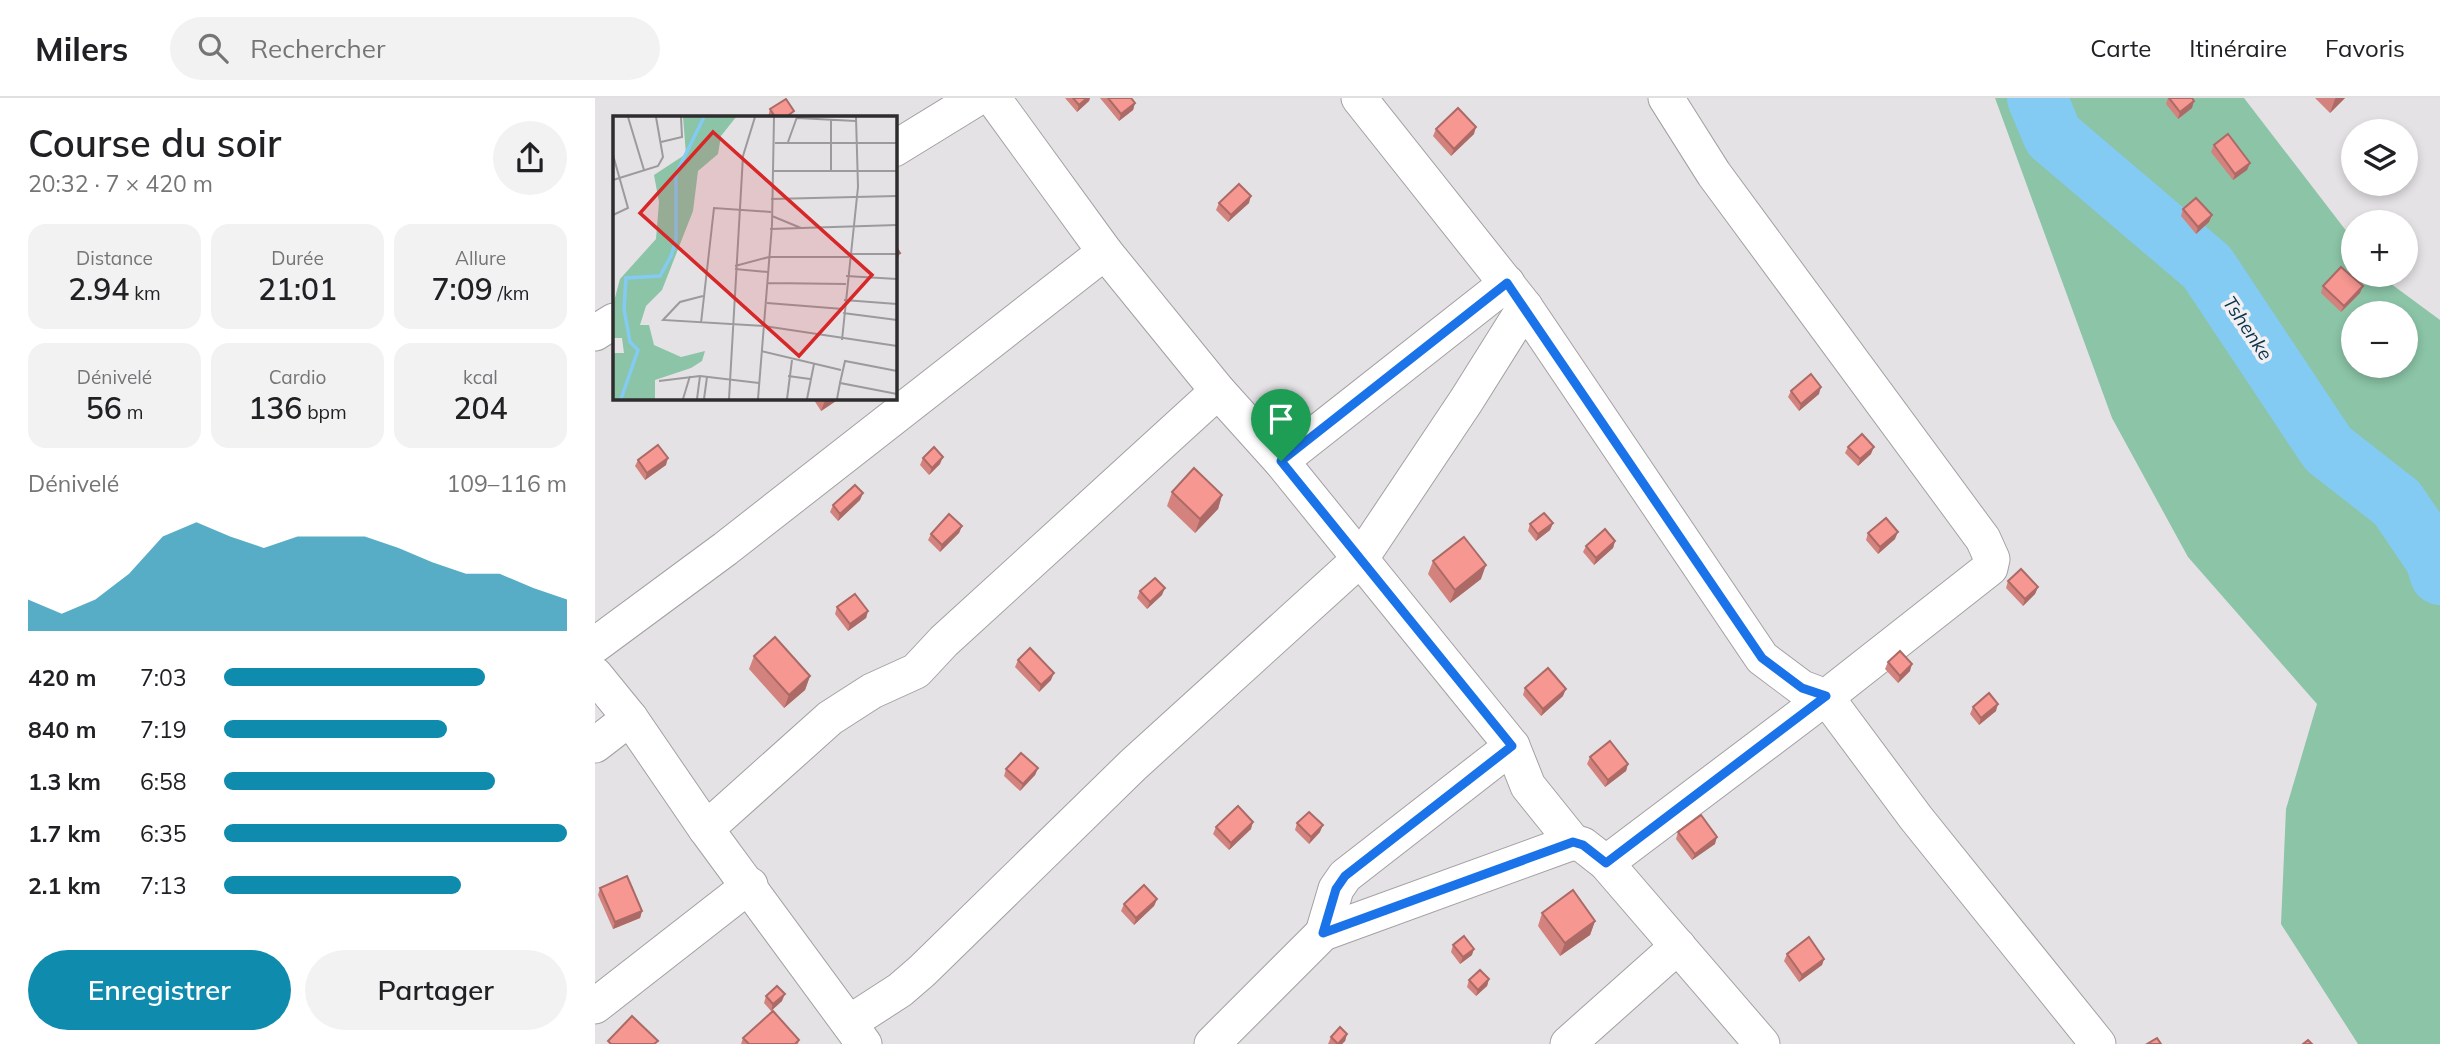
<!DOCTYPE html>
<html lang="fr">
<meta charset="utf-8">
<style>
body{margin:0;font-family:Mulish,sans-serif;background:#f2f2f2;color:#202124;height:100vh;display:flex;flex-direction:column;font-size:26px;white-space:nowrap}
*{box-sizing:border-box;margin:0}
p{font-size:23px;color:#757577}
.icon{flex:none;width:38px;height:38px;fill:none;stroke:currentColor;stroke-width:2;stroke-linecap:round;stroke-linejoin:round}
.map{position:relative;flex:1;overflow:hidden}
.drawer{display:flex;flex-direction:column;background:#fff;width:595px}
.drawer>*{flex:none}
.buttons{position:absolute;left:1746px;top:21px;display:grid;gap:14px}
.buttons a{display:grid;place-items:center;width:77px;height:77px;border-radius:50%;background:#fff;box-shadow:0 4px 10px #0003;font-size:35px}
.pin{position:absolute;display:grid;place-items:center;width:60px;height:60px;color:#fff;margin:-72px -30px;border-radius:50% 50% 50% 0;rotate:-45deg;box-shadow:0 0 7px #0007}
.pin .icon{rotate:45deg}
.round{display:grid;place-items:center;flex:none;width:74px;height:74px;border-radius:37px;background:#f2f2f2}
.headline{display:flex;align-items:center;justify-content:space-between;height:119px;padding:0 28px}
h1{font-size:38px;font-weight:600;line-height:52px}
.figures{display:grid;grid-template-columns:repeat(3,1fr);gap:10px;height:119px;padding:7px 28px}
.figures div{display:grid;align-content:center;border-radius:18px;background:#f2f2f2;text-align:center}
.figures b{font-size:30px;font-weight:600}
.figures small{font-size:19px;font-weight:400}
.figures p{font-size:19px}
.chart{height:196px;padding:14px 28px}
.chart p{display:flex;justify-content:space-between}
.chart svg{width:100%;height:126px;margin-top:7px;fill:#0f8bad;opacity:.7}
.cta{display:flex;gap:14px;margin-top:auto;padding:14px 28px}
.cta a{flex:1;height:80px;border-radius:42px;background:#0f8bad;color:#fff;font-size:28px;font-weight:600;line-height:80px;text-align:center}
.cta a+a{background:#f2f2f2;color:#202124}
ul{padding:0 28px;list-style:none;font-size:23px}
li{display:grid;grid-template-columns:112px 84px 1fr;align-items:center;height:52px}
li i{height:18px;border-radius:9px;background:#0f8bad}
header{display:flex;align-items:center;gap:42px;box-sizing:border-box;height:98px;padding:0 35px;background:#fff;border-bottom:2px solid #e0e0e0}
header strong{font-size:33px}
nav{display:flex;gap:38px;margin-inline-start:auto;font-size:24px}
.search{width:490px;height:63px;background:#f2f2f2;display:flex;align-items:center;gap:18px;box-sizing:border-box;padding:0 24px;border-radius:38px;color:#757577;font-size:26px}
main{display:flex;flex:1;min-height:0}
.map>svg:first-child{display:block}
</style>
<header>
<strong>Milers</strong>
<div class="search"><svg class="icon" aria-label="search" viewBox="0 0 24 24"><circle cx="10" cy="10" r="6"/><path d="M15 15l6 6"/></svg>Rechercher</div>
<nav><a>Carte</a><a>Itinéraire</a><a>Favoris</a></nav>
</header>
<main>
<section class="drawer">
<div class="headline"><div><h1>Course du soir</h1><p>20:32 · 7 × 420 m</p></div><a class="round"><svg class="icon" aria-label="share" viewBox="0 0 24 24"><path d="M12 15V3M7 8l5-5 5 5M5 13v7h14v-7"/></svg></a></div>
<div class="figures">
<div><p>Distance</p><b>2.94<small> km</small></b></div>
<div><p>Durée</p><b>21:01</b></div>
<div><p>Allure</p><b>7:09<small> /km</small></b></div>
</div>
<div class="figures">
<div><p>Dénivelé</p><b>56<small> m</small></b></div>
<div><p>Cardio</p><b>136<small> bpm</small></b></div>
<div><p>kcal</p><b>204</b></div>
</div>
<div class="chart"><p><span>Dénivelé</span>109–116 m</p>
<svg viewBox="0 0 160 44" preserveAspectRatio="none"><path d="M0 44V33L10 38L20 33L30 24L40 11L50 6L60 11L70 15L80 11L90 11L100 11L110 15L120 20L130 24L140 24L150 29L160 33V44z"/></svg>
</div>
<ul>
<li><b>420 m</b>7:03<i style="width:76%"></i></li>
<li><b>840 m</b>7:19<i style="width:65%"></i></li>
<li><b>1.3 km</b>6:58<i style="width:79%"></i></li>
<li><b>1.7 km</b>6:35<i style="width:100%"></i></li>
<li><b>2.1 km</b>7:13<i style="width:69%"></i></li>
</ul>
<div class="cta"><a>Enregistrer</a><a>Partager</a></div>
</section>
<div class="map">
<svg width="1845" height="946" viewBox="0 0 1845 946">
<rect width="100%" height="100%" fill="#e5e2e5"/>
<path fill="#8bc4a7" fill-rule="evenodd" d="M1400,0H1649L1759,143V177H1784L1845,222V946H1763L1686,826L1691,711L1722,606L1593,459L1517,320ZM1759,215H1811V268H1759Z"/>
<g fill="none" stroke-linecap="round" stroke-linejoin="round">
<path stroke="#84cbf4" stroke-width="60" d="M1442,0L1458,38L1612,169L1733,351L1802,405L1840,461L1845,477"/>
<defs>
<g id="street">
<path d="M398,0L510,154L623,293L686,363L917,648L933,688L978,744L988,747L1011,765L1167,946"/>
<path d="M764,0L930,209L1167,560L1207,590L1231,599L1321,720L1503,946"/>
<path d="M299,51L382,0"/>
<path d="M0,235L19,223"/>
<path d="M686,363L912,185"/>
<path d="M0,547L130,451L510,154"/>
<path d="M0,577L35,620L111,731L269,946"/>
<path d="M0,647L35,620"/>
<path d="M111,731L235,620L277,593L321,573L349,543L623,293"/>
<path d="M1011,765L1231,599L1395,470L1397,461L1388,441L1119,76L1071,0"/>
<path d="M728,835L741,791L750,778L917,648"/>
<path d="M0,908L155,787"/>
<path d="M254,925L305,892L327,873L538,667L766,460L871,303L930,209"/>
<path d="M617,946L728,835L978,744"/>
<path d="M973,946L1083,848"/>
</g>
</defs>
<use href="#street" stroke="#a3a0a4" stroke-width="37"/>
<use href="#street" stroke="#fff" stroke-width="35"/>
</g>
<g fill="#d4827d">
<path d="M470,0H495L494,3L482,14Z"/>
<path d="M505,0H536L540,5L538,12L524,23Z"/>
<path d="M1573,0H1597V10L1583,21L1571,6Z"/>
<path d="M1720,0H1750L1735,15Z"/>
<path d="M175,11L197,19H173Z"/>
<path d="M841,31L879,36L856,58L838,38Z"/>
<path d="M1619,47L1655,65L1652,72L1638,82L1616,54Z"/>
<path d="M624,105H654L633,124L621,112Z"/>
<path d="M1588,111L1617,117L1614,124L1601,136L1586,118Z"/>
<path d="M1728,188L1765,195L1746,214L1726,195Z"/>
<path d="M1196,293L1224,296L1204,313L1193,299Z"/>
<path d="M217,299H247L226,313Z"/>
<path d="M1253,349L1276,356L1263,368L1250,355Z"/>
<path d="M328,360L345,366L334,377L325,367Z"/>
<path d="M43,362L71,367L50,382L40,368Z"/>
<path d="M577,394L627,397L623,411L600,435L572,408Z"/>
<path d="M268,395L265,402L243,423L235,414L238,407Z"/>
<path d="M958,425L955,432L941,443L933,433L935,426Z"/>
<path d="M367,428L364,435L345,454L333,442L336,436Z"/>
<path d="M1273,435L1300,441L1283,456L1271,442Z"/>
<path d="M1020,443L1018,450L999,467L988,454L991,448Z"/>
<path d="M838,463L886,481L855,505L833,476Z"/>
<path d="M1413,483L1443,489L1440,496L1428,508L1411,490Z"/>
<path d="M545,493L567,497L552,511L542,500Z"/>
<path d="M242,509L273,513L271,520L253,533L240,516Z"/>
<path d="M159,558L215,578L210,592L189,610L154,571Z"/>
<path d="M423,562L456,582L444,594L420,569Z"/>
<path d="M1293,564L1315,573L1303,585L1290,571Z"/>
<path d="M930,590L968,598L946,618L928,597Z"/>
<path d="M1378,609L1401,613L1384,627L1375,616Z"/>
<path d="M995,659L1033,666L1031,673L1010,689L992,666Z"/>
<path d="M443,670L440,677L425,693L409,678L411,671Z"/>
<path d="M702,725L725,734L714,746L700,732Z"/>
<path d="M621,729L656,731L634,752L618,736Z"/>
<path d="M1083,734L1120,746L1097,762L1081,741Z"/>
<path d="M5,790L47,813L45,820L18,831L3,797Z"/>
<path d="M562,801L559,808L539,827L526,813L529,806Z"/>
<path d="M947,815L1000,823L995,837L965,858L943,828Z"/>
<path d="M858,847L877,857L865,866L856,854Z"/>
<path d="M1192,856L1229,861L1227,867L1204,884L1189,863Z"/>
<path d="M894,881L892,888L881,898L872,889L874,882Z"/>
<path d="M171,898L187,903L176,913L169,905Z"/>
<path d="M752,936L750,943L747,946H733L736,939Z"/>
<path d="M148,940L204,942L203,946H146Z"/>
</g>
<g fill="#ac6a66">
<path d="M492,0H495L494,3L482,14L484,7Z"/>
<path d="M1741,0H1750L1735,15L1740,1Z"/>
<path d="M1599,3L1597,10L1583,21L1585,14Z"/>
<path d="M540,5L538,12L524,23L526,16Z"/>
<path d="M881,29L879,36L856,58L859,51Z"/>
<path d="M1655,65L1652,72L1638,82L1640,76Z"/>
<path d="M656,98L654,105L633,124L636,117Z"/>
<path d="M1617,117L1614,124L1601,136L1603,129Z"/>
<path d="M305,155L302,162L299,164V158Z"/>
<path d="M1768,188L1765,195L1746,214L1749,208Z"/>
<path d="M1226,289L1224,296L1204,313L1206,306Z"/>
<path d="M232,299H247L226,313L231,300Z"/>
<path d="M1279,349L1276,356L1263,368L1265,361Z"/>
<path d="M348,359L345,366L334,377L337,370Z"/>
<path d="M73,360L71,367L50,382L52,375Z"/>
<path d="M268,395L265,402L243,423L245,416Z"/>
<path d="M627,397L623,411L600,435L605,421Z"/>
<path d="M958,425L955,432L941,443L943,436Z"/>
<path d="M367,428L364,435L345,454L347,447Z"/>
<path d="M1303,434L1300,441L1283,456L1285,449Z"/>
<path d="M1020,443L1018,450L999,467L1001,460Z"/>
<path d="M891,467L886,481L855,505L860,492Z"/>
<path d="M1443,489L1440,496L1428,508L1430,501Z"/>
<path d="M570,490L567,497L552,511L555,504Z"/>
<path d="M273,513L271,520L253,533L255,526Z"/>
<path d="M1317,566L1315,573L1303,585L1305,578Z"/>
<path d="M459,575L456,582L444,594L446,587Z"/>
<path d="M215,578L210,592L189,610L194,597Z"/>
<path d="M971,591L968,598L946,618L948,611Z"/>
<path d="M1403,606L1401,613L1384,627L1386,620Z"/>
<path d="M1033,666L1031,673L1010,689L1013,682Z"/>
<path d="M443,670L440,677L425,693L428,686Z"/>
<path d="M658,724L656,731L634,752L636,745Z"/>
<path d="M728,727L725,734L714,746L716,739Z"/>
<path d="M1122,739L1120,746L1097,762L1100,756Z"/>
<path d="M562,801L559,808L539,827L541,820Z"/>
<path d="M47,813L45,820L18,831L20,824Z"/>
<path d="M1000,823L995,837L965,858L970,845Z"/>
<path d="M879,851L877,857L865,866L868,859Z"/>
<path d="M1229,861L1227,867L1204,884L1207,877Z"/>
<path d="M894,881L892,888L881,898L883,892Z"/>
<path d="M190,896L187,903L176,913L178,906Z"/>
<path d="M752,936L750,943L747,946H743Z"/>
</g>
<g fill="#f69791" stroke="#ac6a66" stroke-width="2">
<path d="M478,0H492L484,7Z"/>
<path d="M513,0H536L540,5L526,16Z"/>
<path d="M1574,0H1597L1599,3L1585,14Z"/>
<path d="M191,1L199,13L191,19H180L175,11Z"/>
<path d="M863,10L881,29L859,51L841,31Z"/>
<path d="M1633,36L1655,65L1640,76L1619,47Z"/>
<path d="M644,86L656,98L636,117L624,105Z"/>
<path d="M1601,100L1617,117L1603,129L1588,111Z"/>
<path d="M299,146L305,155L299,158Z"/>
<path d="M1746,169L1768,188L1749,208L1728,188Z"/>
<path d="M1216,276L1226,289L1206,306L1196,293Z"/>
<path d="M1267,336L1279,349L1265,361L1253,349Z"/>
<path d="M63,347L73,360L52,375L43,362Z"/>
<path d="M339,349L348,359L337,370L328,360Z"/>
<path d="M599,370L627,397L605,421L577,394Z"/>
<path d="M260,387L268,395L245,416L238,407Z"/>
<path d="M949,415L958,425L943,436L935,426Z"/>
<path d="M354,416L367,428L347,447L336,436Z"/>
<path d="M1291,420L1303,434L1285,449L1273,435Z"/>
<path d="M1010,431L1020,443L1001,460L991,448Z"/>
<path d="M869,439L891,467L860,492L838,463Z"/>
<path d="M1426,471L1443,489L1430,501L1413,483Z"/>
<path d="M560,480L570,490L555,504L545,493Z"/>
<path d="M260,496L273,513L255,526L242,509Z"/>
<path d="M180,539L215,578L194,597L159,558Z"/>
<path d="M435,550L459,575L446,587L423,562Z"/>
<path d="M1305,553L1317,566L1305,578L1293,564Z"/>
<path d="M953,570L971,591L948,611L930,590Z"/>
<path d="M1394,595L1403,606L1386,620L1378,609Z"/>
<path d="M1015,643L1033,666L1013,682L995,659Z"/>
<path d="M426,655L443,670L428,686L411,671Z"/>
<path d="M643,708L658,724L636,745L621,729Z"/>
<path d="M714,714L728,727L716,739L702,725Z"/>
<path d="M1106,717L1122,739L1100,756L1083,734Z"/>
<path d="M32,778L47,813L20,824L5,790Z"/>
<path d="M549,787L562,801L541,820L529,806Z"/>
<path d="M978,792L1000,823L970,845L947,815Z"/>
<path d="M869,838L879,851L868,859L858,847Z"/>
<path d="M1214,839L1229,861L1207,877L1192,856Z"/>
<path d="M885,872L894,881L883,892L874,882Z"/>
<path d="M182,888L190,896L178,906L171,898Z"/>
<path d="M178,913L204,942L200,946H154L148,940Z"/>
<path d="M37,918L63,943L59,946H16L13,943Z"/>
<path d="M745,929L752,936L743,946L736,939Z"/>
<path d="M1562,940L1566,946H1552Z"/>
<path d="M1713,942L1717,946H1708Z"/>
</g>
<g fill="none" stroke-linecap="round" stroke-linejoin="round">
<defs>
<path id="route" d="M912,185L1167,560L1207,590L1231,598L1011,765L988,747L978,744L728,835L741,791L750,778L917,648L686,363Z"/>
</defs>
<use href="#route" stroke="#fff" stroke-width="14"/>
<use href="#route" stroke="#1a73e8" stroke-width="9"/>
</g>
<g text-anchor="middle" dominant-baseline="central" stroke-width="7" stroke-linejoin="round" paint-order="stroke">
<g font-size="19" font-style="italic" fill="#093348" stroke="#f2eff3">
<text transform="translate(1653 230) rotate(56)">Tshenke</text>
</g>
</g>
<g transform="translate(18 18)">
<rect width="284" height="284" fill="#e5e2e5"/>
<path d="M70,1H123L108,20L105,38L85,55L80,95L49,174L33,190L27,209H36L41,229L68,241L92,235L89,245L78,252L42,264V283H0V237H11L9,222H0V189L7,163L43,123L46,86L41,59L73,38Z" fill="#8bc4a7"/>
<path fill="none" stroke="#84cbf4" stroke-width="3.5" d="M8,283L25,234L17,226L11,193L13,162L47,160L58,140L63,124V58L91,1"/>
<path fill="none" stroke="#9c9a9c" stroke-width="2" d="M15,1L31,54M184,2L243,5M48,26L69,21L68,1M175,26L184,1M162,27H284M0,39L15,92L0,99M159,55H284M218,55V4M0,64L45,50L50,41L43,1M158,83L284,80M159,100L188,112M157,113L284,109M236,138H284M122,150L156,141H236M122,153L155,156M233,160L284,163M155,167L233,168M90,180L67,186L50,204L151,210L284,230M231,184L284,188M154,187L230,193M230,197L284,204M88,207L101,92L158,96M229,224L245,71L243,1M148,235L228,254M175,260L197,263M46,265L87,260L146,267M227,267L232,245L284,255M70,283L77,260M84,283L87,260M91,283L94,261M116,283L130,40L142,1M145,283L159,109L161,1M174,283L179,244M194,283L201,248M224,283L227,267L284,278"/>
<path fill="#d62828" fill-opacity="0.15" stroke="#d62828" stroke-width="3.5" d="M100,16L259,159L186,240L27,97Z"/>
<rect width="284" height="284" fill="none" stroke="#2e2d2e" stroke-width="3.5"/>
</g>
</svg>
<div class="buttons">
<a><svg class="icon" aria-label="layers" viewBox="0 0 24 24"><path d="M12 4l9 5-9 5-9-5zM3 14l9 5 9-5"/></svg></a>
<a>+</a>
<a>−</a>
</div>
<div class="pin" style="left:686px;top:363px;background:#1e9e55"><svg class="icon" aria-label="arrive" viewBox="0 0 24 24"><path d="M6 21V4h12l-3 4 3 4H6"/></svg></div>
</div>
</main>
